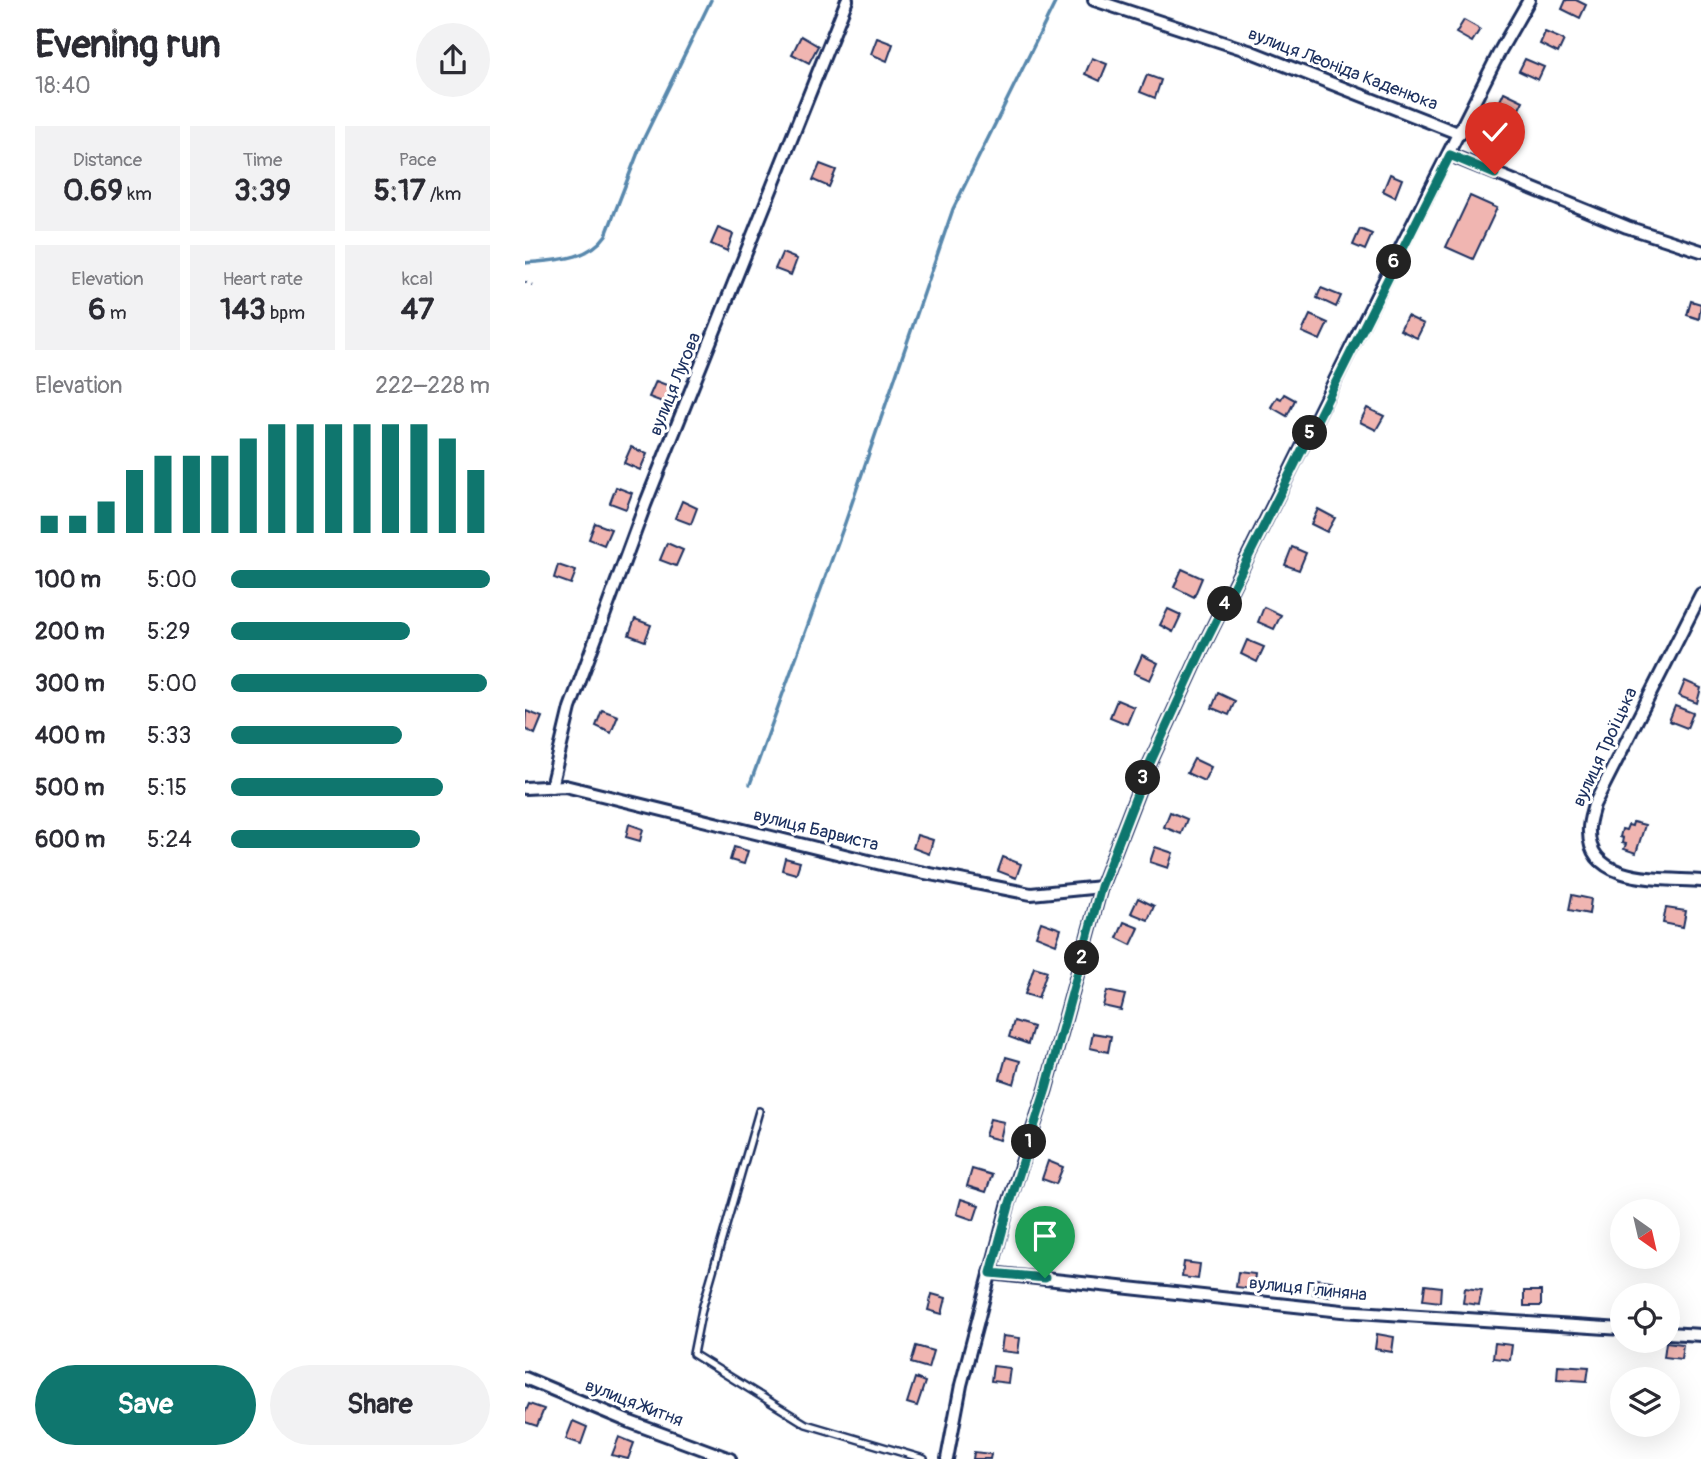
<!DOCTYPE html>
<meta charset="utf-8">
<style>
body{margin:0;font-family:Pangolin,sans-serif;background:#f2f2f3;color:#2b2b33;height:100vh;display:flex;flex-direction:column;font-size:26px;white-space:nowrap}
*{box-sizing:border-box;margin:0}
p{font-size:23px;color:#7c7c81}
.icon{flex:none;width:38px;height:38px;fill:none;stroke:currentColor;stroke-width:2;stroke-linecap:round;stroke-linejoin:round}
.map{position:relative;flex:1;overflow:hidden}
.drawer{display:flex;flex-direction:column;background:#fff;width:525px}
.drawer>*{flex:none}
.needle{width:46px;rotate:146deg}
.controls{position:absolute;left:1085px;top:1199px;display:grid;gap:14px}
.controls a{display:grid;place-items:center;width:70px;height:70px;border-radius:50%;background:#fff;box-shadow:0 7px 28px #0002;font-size:35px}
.pin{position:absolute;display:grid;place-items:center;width:60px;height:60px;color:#fff;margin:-72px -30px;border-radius:50% 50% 50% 0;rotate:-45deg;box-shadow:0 0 7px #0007}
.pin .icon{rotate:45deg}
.km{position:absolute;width:35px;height:35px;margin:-18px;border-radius:50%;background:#222;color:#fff;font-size:19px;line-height:35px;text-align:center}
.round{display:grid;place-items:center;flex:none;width:74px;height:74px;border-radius:37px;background:#f2f2f3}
.summary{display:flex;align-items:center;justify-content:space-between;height:119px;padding:0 35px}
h1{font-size:38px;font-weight:800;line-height:52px}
.stats{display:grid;grid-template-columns:repeat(3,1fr);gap:10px;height:119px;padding:7px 35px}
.stats div{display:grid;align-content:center;border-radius:0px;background:#f2f2f3;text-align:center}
.stats b{font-size:30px;font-weight:800}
.stats small{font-size:19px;font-weight:400}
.stats p{font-size:19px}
.chart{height:196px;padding:14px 35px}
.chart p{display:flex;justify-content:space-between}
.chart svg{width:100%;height:126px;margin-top:7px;stroke:#0f766e;stroke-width:6}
.cta{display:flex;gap:14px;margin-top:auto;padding:14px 35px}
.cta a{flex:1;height:80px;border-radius:42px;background:#0f766e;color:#fff;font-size:28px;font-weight:800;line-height:80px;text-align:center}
.cta a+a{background:#f2f2f3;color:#2b2b33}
ul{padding:0 35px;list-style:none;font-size:23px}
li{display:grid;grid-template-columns:112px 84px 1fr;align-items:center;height:52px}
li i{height:18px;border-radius:9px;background:#0f766e}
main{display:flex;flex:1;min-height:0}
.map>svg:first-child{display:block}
</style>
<main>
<section class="drawer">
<div class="summary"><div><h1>Evening run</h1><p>18:40</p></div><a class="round"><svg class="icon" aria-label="share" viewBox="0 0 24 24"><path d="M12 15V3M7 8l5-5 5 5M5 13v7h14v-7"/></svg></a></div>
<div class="stats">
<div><p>Distance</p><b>0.69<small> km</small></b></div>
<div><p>Time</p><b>3:39</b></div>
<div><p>Pace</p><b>5:17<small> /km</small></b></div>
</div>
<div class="stats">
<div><p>Elevation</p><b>6<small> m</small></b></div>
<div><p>Heart rate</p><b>143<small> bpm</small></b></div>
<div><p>kcal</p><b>47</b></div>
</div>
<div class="chart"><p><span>Elevation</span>222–228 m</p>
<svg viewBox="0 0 160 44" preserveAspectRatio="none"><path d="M5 44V38M15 44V38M25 44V33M35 44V22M45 44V17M55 44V17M65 44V17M75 44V11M85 44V6M95 44V6M105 44V6M115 44V6M125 44V6M135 44V6M145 44V11M155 44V22"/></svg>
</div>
<ul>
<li><b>100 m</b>5:00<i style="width:100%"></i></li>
<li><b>200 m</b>5:29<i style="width:69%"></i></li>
<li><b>300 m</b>5:00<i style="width:99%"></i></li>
<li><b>400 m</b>5:33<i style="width:66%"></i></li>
<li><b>500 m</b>5:15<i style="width:82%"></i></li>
<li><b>600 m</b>5:24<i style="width:73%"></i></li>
</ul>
<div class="cta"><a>Save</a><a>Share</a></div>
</section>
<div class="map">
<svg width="1176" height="1459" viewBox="0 0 1176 1459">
<rect width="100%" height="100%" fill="#fff"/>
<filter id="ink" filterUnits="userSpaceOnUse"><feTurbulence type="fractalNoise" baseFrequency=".0143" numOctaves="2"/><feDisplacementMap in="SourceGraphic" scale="14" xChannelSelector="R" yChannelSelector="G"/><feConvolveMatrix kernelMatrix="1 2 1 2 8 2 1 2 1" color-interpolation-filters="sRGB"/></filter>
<g filter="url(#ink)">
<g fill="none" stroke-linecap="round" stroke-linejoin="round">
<g stroke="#5888ad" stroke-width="3.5">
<path d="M0,263C29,260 63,261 81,235L117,142L186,0"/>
<path d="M225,784L320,523L428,209L531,1"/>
</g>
</g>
<g fill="#f0b5b1" stroke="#1b2f5e" stroke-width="2">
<path d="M1041,0H1051L1061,5L1055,18L1037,9Z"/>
<path d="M939,20L955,29L947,42L931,33Z"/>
<path d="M1020,32L1039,40L1033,53L1015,44Z"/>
<path d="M276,36L293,46L284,63L267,54Z"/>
<path d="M352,38L368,44L362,61L346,54Z"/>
<path d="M567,58L582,64L575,81L560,74Z"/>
<path d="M1000,59L1019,67L1013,80L994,71Z"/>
<path d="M622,75L636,80L630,98L615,92Z"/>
<path d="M979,92L998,101L992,113L973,105Z"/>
<path d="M965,118L989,129L980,146L957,135Z"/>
<path d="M295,164L311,170L304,187L288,180Z"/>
<path d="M865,174L877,179L870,197L858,191Z"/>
<path d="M945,196L972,208L948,259L921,247Z"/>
<path d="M193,228L208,234L202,251L186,244Z"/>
<path d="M835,229L847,234L840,250L828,245Z"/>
<path d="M257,253L272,259L266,275L250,269Z"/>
<path d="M796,288L816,296L811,307L792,298Z"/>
<path d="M1166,301L1176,304L1174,319L1162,315Z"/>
<path d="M785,315L803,323L795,340L777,332Z"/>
<path d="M882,316L899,324L892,338L875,330Z"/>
<path d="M131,381L147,387L140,403L124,397Z"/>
<path d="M759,394L770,400L762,416L746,407L752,397L756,399Z"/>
<path d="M842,408L859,416L851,430L835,422Z"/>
<path d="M106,447L122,454L115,470L99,463Z"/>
<path d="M91,487L107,493L101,509L85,503Z"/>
<path d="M157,501L172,508L166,524L150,518Z"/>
<path d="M793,509L810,518L802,532L786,524Z"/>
<path d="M70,523L86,529L79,545L64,539Z"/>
<path d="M142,543L158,550L151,566L135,560Z"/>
<path d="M767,547L781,553L774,570L760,565Z"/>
<path d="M33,565L51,571L46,584L29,578Z"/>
<path d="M657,569L677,578L669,597L649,587Z"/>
<path d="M739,607L756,615L749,629L733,622Z"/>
<path d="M643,609L656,615L648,632L635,625Z"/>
<path d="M110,619L126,625L120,641L104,635Z"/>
<path d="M722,640L739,647L732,662L716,654Z"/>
<path d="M617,655L633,663L625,680L609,673Z"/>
<path d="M1160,681L1176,688L1172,703L1154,696Z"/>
<path d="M693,693L710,701L704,715L687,708Z"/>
<path d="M592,700L609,707L602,724L585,717Z"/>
<path d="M1150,706L1168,713L1162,728L1144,721Z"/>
<path d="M77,710L93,716L86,733L71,726Z"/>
<path d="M1,711L17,717L10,734L0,729Z"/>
<path d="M669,759L686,767L679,781L662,773Z"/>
<path d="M645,812L662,819L656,834L639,827Z"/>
<path d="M1108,822L1120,825L1111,853L1099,849L1101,844L1097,843L1098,838L1095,837L1097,829L1101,830L1103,825L1107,826Z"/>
<path d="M104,824L118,829L115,841L101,837Z"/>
<path d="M392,835L408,840L404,854L388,848Z"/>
<path d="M209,847L223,851L219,864L205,860Z"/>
<path d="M630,847L648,853L643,868L625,862Z"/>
<path d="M478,857L496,864L491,878L473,871Z"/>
<path d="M260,858L275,862L271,874L257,870Z"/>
<path d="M1047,895L1066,899L1064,914L1044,910Z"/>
<path d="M613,898L629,906L623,920L606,913Z"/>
<path d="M1141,908L1161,911L1158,927L1138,923Z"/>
<path d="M516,922L536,929L531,944L511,936Z"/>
<path d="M599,922L614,928L606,945L592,938Z"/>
<path d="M509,967L522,971L513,998L500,994Z"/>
<path d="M582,991L600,995L596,1010L578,1006Z"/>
<path d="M489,1021L508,1027L503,1044L484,1037Z"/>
<path d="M568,1033L586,1036L583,1052L565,1048Z"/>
<path d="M481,1057L495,1061L489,1084L475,1079Z"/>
<path d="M465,1119L479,1122L475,1140L460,1136Z"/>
<path d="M523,1161L538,1167L531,1184L517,1179Z"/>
<path d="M447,1169L467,1175L461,1192L442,1186Z"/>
<path d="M436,1199L454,1205L449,1220L432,1214Z"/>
<path d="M511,1238L534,1246L528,1262L506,1254Z"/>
<path d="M659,1262L675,1264L673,1279L657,1277Z"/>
<path d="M713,1272L730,1274L728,1289L711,1287Z"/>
<path d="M790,1279L807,1281L805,1296L788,1294Z"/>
<path d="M900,1285L916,1287L915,1302L898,1300Z"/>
<path d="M940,1288L957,1290L954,1305L938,1303Z"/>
<rect x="999" y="1291" width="17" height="15"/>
<path d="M407,1294L421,1298L417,1314L403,1310Z"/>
<path d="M852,1334L869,1337L867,1352L850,1349Z"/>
<path d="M478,1336L495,1338L493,1353L476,1351Z"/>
<path d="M1141,1342L1158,1344L1156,1359L1139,1357Z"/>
<path d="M970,1343L987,1345L985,1360L968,1358Z"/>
<path d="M391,1346L408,1351L403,1368L386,1363Z"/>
<path d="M1033,1365L1064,1367L1062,1381L1032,1379Z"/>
<path d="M468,1366L485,1368L483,1383L466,1381Z"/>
<path d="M390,1378L400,1382L392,1406L382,1403Z"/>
<path d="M4,1404L19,1409L12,1426L0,1422V1413Z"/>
<path d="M48,1421L62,1427L56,1444L41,1439Z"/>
<path d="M94,1437L109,1443L103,1459L87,1455Z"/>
<path d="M449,1452L466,1454L465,1459H448Z"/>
</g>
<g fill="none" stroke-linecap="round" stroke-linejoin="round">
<defs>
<path id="service" d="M234,1111L177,1309L168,1354L281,1424L399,1459"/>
<g id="minor">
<path d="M569,0L724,51L935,134"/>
<path d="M925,155L1102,227L1176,251"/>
<path d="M1176,594L1069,805C1067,813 1063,823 1064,832C1064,885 1139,878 1176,881"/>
<path d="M26,787L45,708L120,505L322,0"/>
<path d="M0,788L40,786L360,865L506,894L576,887"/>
<path d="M465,1273L817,1311L1097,1329"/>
<path d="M1143,1333L1176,1335"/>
<path d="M0,1378L105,1422L205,1459"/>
<path d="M422,1459L436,1385L483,1206L521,1089L576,887L619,776L678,647L873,253L976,49L1004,0"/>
</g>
</defs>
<use href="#service" stroke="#1b2f5e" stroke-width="10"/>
<use href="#minor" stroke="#1b2f5e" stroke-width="16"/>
<path stroke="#1b2f5e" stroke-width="2.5" stroke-dasharray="2 5" stroke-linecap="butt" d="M0,282L12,287"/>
<use href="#service" stroke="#fff" stroke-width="5"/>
<use href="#minor" stroke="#fff" stroke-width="10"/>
</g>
</g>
<g fill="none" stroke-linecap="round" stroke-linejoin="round" filter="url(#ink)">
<defs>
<path id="route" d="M520,1278L466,1273L484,1206L521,1089L576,887L619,776L678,647L925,155L970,174"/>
</defs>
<use href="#route" stroke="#fff" stroke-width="14"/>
<use href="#route" stroke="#0f766e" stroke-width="9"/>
</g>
<g text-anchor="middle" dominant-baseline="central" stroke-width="6" stroke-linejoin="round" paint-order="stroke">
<g font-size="18" fill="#1b2f5e" stroke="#fff">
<text transform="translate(818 69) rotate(21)">вулиця Леоніда Каденюка</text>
<text transform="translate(150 384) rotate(-68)">вулиця Лугова</text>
<text transform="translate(1080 747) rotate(-65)">вулиця Троїцька</text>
<text transform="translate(291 830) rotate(14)">вулиця Барвиста</text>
<text transform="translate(783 1289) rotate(6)">вулиця Глиняна</text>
<text transform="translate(109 1403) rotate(21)">вулиця Житня</text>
</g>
</g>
</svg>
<div class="controls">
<a><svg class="needle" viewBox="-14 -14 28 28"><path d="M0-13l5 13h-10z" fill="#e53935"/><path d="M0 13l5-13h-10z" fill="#7c7c81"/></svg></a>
<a><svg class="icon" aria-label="locate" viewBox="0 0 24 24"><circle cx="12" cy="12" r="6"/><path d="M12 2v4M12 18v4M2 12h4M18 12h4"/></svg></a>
<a><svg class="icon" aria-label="layers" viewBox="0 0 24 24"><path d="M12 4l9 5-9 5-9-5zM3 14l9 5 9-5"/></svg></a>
</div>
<div class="pin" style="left:520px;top:1278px;background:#1e9e55"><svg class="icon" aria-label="arrive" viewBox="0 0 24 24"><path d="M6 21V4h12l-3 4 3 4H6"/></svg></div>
<div class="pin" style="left:970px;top:174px;background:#d93025"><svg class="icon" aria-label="check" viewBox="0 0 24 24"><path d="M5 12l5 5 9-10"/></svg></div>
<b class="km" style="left:504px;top:1142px">1</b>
<b class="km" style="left:557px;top:958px">2</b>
<b class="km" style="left:618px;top:778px">3</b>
<b class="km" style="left:700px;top:604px">4</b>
<b class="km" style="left:785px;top:433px">5</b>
<b class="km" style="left:869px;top:262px">6</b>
</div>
</main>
